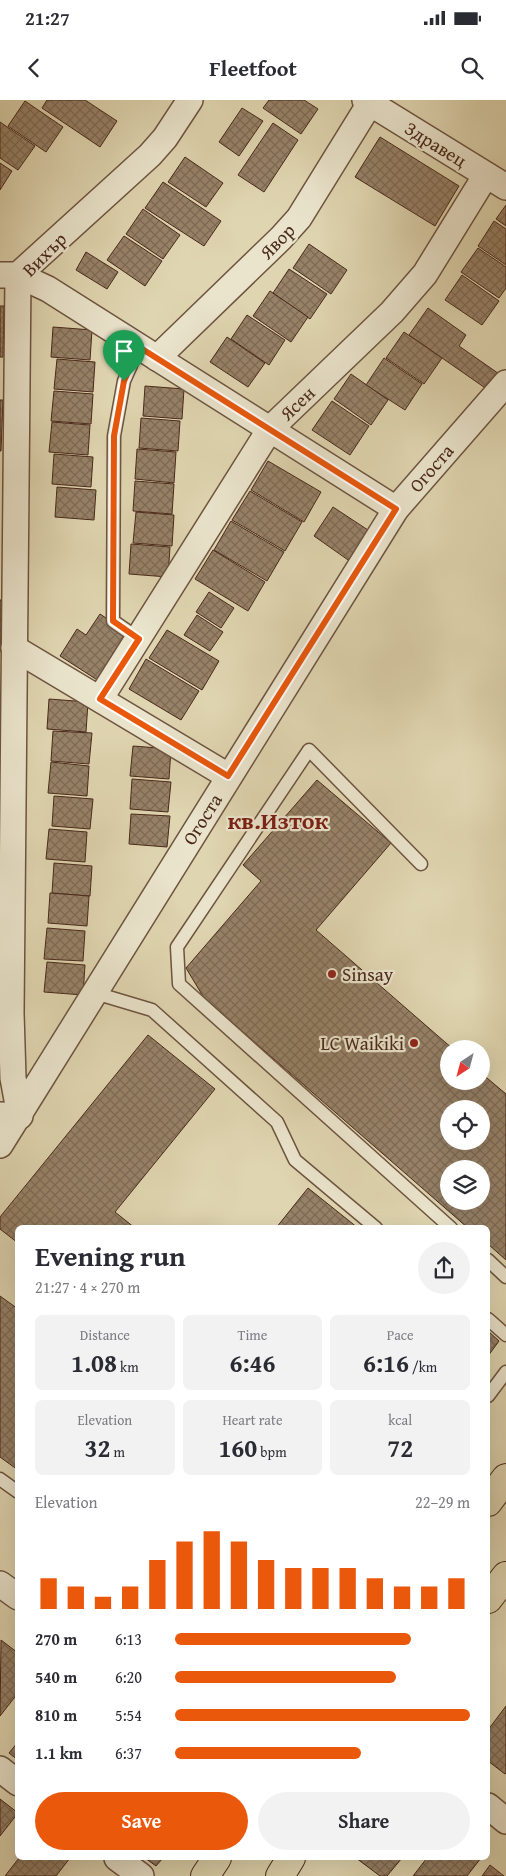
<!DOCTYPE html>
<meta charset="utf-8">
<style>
body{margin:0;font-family:"Gentium Book Plus",serif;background:#f2f2f3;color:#2b2b33;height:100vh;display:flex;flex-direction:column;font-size:19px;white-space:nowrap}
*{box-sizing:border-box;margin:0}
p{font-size:16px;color:#7c7c81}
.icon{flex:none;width:28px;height:28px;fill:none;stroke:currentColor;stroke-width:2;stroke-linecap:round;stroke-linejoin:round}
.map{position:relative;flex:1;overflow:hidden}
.drawer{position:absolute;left:15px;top:1125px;width:475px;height:635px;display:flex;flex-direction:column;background:#fff;border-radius:8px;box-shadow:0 5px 20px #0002}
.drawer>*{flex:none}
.needle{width:32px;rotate:216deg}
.fabs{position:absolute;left:440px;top:940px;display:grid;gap:10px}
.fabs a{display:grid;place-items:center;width:50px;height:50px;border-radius:50%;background:#fff;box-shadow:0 5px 20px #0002;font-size:25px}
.pin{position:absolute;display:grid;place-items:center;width:42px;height:42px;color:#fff;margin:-51px -21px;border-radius:50% 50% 50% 0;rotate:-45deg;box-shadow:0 0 5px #0007}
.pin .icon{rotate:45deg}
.round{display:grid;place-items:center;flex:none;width:52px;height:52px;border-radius:26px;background:#f2f2f3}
.headline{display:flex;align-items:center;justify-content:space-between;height:85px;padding:0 20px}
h1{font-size:28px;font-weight:700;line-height:38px}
.figures{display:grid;grid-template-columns:repeat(3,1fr);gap:8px;height:85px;padding:5px 20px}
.figures div{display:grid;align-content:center;border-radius:8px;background:#f2f2f3;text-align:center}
.figures b{font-size:25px;font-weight:700}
.figures small{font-size:14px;font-weight:400}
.figures p{font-size:14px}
.chart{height:140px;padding:10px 20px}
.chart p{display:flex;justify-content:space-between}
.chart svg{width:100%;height:90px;margin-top:5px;stroke:#ea580c;stroke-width:6}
.action{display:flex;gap:10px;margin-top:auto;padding:10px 20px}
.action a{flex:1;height:58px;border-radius:30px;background:#ea580c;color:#fff;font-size:20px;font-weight:700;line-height:58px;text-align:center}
.action a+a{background:#f2f2f3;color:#2b2b33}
ul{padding:0 20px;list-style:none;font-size:16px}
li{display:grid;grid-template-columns:80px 60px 1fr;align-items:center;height:38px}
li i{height:12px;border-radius:6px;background:#ea580c}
.status{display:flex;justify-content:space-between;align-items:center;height:35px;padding:0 25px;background:#fff;direction:ltr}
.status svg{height:14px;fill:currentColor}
header{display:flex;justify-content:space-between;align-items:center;height:65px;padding:0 20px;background:#fff;font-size:22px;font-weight:700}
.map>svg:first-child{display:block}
</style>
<div class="status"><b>21:27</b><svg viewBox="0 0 49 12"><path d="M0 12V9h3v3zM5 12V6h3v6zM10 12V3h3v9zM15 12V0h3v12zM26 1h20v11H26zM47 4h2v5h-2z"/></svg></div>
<header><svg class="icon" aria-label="back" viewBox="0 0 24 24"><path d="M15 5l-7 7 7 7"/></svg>Fleetfoot<svg class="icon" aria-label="search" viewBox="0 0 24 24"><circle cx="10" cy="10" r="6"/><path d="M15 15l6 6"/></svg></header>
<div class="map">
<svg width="506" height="1776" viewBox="0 0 506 1776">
<defs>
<pattern id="building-cross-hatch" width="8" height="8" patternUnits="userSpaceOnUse" patternTransform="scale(1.25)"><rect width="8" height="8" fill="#978268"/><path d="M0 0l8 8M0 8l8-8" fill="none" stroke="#7d6a55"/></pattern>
</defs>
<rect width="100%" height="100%" fill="#dfd5b0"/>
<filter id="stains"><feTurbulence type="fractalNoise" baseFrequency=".004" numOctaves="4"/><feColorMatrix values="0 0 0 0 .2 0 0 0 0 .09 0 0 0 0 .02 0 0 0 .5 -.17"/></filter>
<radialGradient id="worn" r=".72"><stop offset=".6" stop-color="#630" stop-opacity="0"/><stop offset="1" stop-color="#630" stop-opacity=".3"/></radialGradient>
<g fill="url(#building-cross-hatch)" stroke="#49291b" fill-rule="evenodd">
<path d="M47,0H85L117,21L100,47L42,8Z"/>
<path d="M269,0H304L318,9L301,34L263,8Z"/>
<path d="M25,1L63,27L46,52L8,26Z"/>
<path d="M242,8L263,21L239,56L219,42Z"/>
<path d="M0,22L35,46L18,70L0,58Z"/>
<path d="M273,23L298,40L264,92L238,75Z"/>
<path d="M380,37L459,86L435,126L355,77Z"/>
<path d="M185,57L223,83L206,107L168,82Z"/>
<path d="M0,63L12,71L0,90Z"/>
<path d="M163,82L221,121L204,146L145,108Z"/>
<path d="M506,105V126L496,119Z"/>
<path d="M143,109L180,135L163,159L126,134Z"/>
<path d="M494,121L506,129V165L478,146Z"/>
<path d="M124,136L162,161L145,186L107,160Z"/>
<path d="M309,144L347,170L331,194L293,168Z"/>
<path d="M478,148L506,167V188L499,198L461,172Z"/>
<path d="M86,152L118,172L107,189L76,170Z"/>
<path d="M289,169L327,194L310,219L273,193Z"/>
<path d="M462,175L499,201L482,225L445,200Z"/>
<path d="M270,191L308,217L291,242L253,216Z"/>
<path d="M0,206H4L3,257H0Z"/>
<path d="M428,208L466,235L459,246L502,276L491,292L409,235Z"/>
<path d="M247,215L285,240L269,265L231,239Z"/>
<path d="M53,227L92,230L90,260L51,257Z"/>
<path d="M404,232L442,258L424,284L386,258Z"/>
<path d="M227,237L265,263L248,287L210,262Z"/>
<path d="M384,258L422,284L405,310L366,285Z"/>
<path d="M57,259L95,262L93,292L54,289Z"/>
<path d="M351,274L388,300L371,325L334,299Z"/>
<path d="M145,286L184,289L182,319L143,316Z"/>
<path d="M54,291L93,294L91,324L51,321Z"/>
<path d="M0,300H3L1,351H0Z"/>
<path d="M332,301L369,326L350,355L312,330Z"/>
<path d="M141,318L180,321L178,351L139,348Z"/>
<path d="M52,322L90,325L88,355L49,352Z"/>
<path d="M137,349L176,352L174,383L135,379Z"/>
<path d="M54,354L93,357L91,387L52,384Z"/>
<path d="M268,361L321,392L304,422L251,390Z"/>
<path d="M135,381L174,384L172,414L133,411Z"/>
<path d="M57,387L96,390L94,420L55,417Z"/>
<path d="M250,391L302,422L285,451L232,420Z"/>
<path d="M333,407L371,432L351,462L314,436Z"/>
<path d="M136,412L174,415L172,446L133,443Z"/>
<path d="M231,421L284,452L267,481L214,450Z"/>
<path d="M131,444L170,447L168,477L129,474Z"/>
<path d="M213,450L265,482L248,511L195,479Z"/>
<path d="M209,492L234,508L221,528L196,512Z"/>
<path d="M0,500H3L1,551H0Z"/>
<path d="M100,514L133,536L102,583L60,556L77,529L86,535Z"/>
<path d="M197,515L223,532L210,551L184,535Z"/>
<path d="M167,530L219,561L202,590L149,558Z"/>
<path d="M146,559L199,591L181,620L129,589Z"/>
<path d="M49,599L88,602L86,632L47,629Z"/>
<path d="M53,631L92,633L89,664L51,661Z"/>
<path d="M133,646L171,649L169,679L130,676Z"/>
<path d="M51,662L89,666L87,696L48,693Z"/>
<path d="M132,679L171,682L168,712L130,709Z"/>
<path d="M317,680L391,743L316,830L453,949H449V981H481V973L506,994V1160L488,1144V1128H468L204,898L186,868L261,781L243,765ZM449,1009H481V1041H449ZM449,1069H481V1101H449Z"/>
<path d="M54,696L93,699L90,729L52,726Z"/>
<path d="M131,714L170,716L167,747L129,744Z"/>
<path d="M49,729L87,732L85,762L46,759Z"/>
<path d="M54,763L92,766L90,796L52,793Z"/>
<path d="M50,793L89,796L87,826L48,823Z"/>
<path d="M47,828L85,831L83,861L44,859Z"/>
<path d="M47,862L85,865L83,895L44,892Z"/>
<path d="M148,935L215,989L115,1112L135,1128H18V1143L0,1129V1117Z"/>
<path d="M308,1088L358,1128H276Z"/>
<path d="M0,1196L18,1209V1370L0,1357Z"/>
<path d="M488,1231L499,1241L488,1256Z"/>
<path d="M1,1540L18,1553V1593L0,1616Z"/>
<path d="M506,1606V1673L505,1674L488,1661V1630Z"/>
<path d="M18,1642V1660L9,1653Z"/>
<path d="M0,1699L18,1713L0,1736Z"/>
<path d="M19,1758H70L56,1776H5Z"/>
<path d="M145,1758H163L156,1766Z"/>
<path d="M356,1758H402L387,1776H380Z"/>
<path d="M427,1758H481L467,1776H413Z"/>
<path d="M490,1765L504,1776H482Z"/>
</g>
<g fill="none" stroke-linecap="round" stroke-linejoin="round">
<defs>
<g id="service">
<path d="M139,539L113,521L114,336L124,281L139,247"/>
<path d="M421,764L309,650L177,847L179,884L451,1128"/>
<path d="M95,893L152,910L277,1022L295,1060L376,1128"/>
<path d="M488,1160L506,1177"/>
<path d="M488,1219L506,1235"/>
<path d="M488,1296L506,1272"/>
<path d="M0,1379L18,1392"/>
</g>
<g id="minor">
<path d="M365,0L506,87"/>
<path d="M0,175H18L48,189L396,409"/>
<path d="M157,258L281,138L299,118L372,0"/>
<path d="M14,548L228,676"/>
<path d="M100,599L270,329L392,212L425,174L486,75"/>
<path d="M0,1015L20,1016L13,978L11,913L18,175L150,55L165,38L190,0"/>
<path d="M0,1045L396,409L506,283"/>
<path d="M0,1484L18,1497"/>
<path d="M0,1669L18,1683"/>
<path d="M488,1706L506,1721"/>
<path d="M117,1758L141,1776"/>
</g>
<g id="primary">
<path d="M488,1402L506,1378"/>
<path d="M488,1499L506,1476"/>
<path d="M205,1776L217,1758"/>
<path d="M280,1776L291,1758"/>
</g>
</defs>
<use href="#service" stroke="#6e5440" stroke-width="15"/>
<use href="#minor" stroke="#6e5440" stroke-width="28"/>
<use href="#primary" stroke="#49291b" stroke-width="30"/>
<use href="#service" stroke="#eae4cc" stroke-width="12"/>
<use href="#minor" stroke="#eae4cc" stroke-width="25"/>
<use href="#primary" stroke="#dfd5b0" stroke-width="28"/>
</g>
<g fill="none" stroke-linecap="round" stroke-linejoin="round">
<defs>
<path id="route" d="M139,247L396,409L228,676L100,599L139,539L113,521L114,336L124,281Z"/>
</defs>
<use href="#route" stroke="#fff" stroke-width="10"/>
<use href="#route" stroke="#ea580c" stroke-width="6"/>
</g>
<g fill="#8f2418" stroke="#eae4cc" stroke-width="2">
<circle cx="332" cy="874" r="5"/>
<circle cx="414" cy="943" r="5"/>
</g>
<g text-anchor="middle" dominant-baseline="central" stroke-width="4.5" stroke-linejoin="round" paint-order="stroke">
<g font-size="19" fill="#49291b" stroke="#eae4cc">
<text transform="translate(436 44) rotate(32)">Здравец</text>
<text transform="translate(277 141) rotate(-46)">Явор</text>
<text transform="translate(44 154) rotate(-45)">Вихър</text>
<text transform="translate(297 303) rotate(-44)">Ясен</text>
<text transform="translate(431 368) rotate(-49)">Огоста</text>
<text transform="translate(202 719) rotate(-58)">Огоста</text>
</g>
<g font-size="19" fill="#49291b" stroke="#eae4cc" text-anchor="start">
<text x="342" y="874">Sinsay</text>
<text x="404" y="943" text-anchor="end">LC Waikiki</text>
</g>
<g font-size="24" font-weight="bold" fill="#7a1f14" stroke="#eae4cc">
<text x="278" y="720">кв.Изток</text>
</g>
</g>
<rect width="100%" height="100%" filter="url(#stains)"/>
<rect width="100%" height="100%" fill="url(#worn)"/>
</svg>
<div class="fabs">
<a><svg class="needle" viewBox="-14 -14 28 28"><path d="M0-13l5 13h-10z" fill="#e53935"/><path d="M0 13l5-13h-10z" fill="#7c7c81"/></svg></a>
<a><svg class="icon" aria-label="locate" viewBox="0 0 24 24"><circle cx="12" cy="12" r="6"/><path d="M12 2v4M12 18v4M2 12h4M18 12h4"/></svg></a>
<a><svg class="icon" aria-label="layers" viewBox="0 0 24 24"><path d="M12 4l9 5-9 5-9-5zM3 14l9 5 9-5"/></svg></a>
</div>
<div class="pin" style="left:124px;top:281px;background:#1e9e55"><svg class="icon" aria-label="arrive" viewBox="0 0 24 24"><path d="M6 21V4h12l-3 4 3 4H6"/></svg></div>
<section class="drawer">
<div class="headline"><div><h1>Evening run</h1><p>21:27 · 4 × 270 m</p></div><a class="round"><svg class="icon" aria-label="share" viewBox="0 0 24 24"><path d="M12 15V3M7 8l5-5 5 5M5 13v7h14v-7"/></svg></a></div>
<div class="figures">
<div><p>Distance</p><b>1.08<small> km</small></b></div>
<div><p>Time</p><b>6:46</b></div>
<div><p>Pace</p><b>6:16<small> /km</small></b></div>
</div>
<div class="figures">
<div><p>Elevation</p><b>32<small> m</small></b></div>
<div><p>Heart rate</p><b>160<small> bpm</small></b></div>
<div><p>kcal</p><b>72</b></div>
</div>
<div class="chart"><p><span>Elevation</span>22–29 m</p>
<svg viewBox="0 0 160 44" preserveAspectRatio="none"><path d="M5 44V29M15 44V33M25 44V38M35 44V33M45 44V20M55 44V11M65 44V6M75 44V11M85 44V20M95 44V24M105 44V24M115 44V24M125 44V29M135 44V33M145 44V33M155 44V29"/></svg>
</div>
<ul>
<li><b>270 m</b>6:13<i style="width:80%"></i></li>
<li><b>540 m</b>6:20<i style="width:75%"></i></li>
<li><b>810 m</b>5:54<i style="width:100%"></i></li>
<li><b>1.1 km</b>6:37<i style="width:63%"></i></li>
</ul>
<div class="action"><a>Save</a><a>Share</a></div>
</section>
</div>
